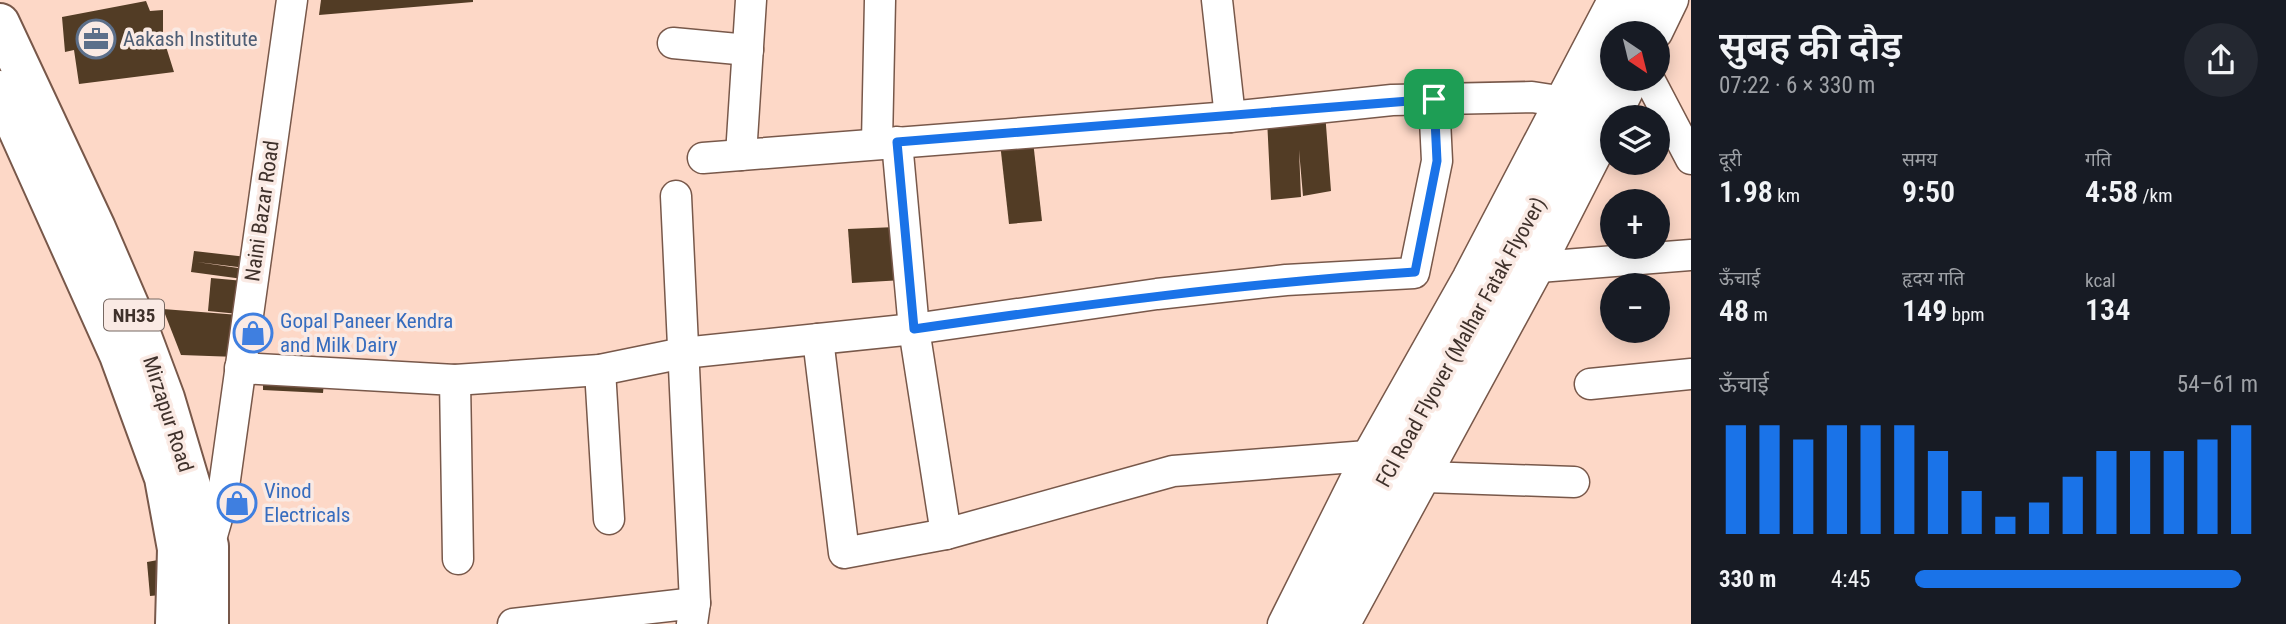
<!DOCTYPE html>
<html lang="hi">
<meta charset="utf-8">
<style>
body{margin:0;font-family:"Roboto Condensed","Noto Sans Devanagari",sans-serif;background:#242831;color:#f1f3f6;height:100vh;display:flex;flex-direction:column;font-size:26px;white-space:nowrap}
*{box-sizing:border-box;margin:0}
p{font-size:23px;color:#9ea1a6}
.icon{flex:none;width:38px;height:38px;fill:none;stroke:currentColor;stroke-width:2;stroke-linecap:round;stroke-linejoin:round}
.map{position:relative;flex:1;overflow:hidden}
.sheet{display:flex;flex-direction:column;background:#171b24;width:595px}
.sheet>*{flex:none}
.needle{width:46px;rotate:145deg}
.controls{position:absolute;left:1600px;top:21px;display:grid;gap:14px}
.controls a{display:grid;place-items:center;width:70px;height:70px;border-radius:50%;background:#171b24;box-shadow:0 4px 18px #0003;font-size:35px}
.pin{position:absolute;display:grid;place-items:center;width:60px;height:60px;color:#fff;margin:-30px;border-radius:14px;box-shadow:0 4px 10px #0006}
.round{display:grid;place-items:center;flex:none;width:74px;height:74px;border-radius:37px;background:#242831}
.overview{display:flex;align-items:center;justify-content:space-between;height:119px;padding:0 28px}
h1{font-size:38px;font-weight:600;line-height:52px}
.metrics{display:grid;grid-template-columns:repeat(3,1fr);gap:10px;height:119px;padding:7px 28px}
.metrics div{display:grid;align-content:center}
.metrics b{font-size:30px;font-weight:600}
.metrics small{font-size:19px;font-weight:400}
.metrics p{font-size:19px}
.chart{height:196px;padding:14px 28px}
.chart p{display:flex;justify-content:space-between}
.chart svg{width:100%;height:126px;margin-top:7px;stroke:#1a73e8;stroke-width:6}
ul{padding:0 28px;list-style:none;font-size:23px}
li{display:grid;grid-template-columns:112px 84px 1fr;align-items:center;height:52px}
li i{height:18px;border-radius:9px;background:#1a73e8}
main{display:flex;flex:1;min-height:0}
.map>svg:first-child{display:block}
</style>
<main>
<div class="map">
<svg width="1691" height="624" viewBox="0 0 1691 624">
<rect width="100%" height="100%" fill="#fdd8c7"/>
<g fill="#523c25">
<path d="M321,0H473V2L319,15Z"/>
<path d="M146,1L150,11L163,10V37L174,72L79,84L74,50L65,52L62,17Z"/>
<path d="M1325,112L1331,191L1303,196L1299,150L1301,197L1271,200L1267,119Z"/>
<path d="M1033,141L1042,221L1009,224L1000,143Z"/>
<path d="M896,227L903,280L852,283L848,229Z"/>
<path d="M194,251L247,257L246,268L197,262L245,269L243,279L191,272Z"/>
<path d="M211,278L244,281L239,314L208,311Z"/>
<path d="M163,309L239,315L237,357L181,355Z"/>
<path d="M263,380L324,382L323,393L263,390Z"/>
<path d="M169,558L171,594L150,596L147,562Z"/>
</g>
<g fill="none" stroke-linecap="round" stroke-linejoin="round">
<defs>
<g id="street">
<path d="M1217,0L1230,117"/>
<path d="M1657,33L1673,0"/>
<path d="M673,43L748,50"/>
<path d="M1649,79L1691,159"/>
<path d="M1615,117L1634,79"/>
<path d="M877,142L880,0"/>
<path d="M897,142L914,329L946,534"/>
<path d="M741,155L751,0"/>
<path d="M703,158L1230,117L1392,100L1532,97L1558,101"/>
<path d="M676,196L695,603"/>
<path d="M1539,267L1691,255"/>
<path d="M818,339L844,553L946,534L1173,471L1367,456"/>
<path d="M240,368L455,380L458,559"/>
<path d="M600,370L609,519"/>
<path d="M455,380L600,370L683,353L914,329L1157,294L1286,280L1414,273L1437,161L1434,99"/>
<path d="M1590,384L1691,374"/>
<path d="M1425,477L1574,482"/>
<path d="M209,546L222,501L292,0"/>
<path d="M513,624L695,603L692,624"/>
<path d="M1283,624L1367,456L1468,277L1613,0"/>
<path d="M1345,624L1539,267L1612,124"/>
</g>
<g id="secondary">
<path d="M1628,33L1647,0"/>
<path d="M1315,624L1370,510L1485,304L1612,63"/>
</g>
<g id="highway">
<path d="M0,23L96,228L137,323L165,398L209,546V624"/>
<path d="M0,90L119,355L164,478L177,549L175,624"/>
</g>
</defs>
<use href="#street" stroke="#78584a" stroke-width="33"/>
<use href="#secondary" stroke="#78584a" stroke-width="42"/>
<use href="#highway" stroke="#78584a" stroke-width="42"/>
<use href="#street" stroke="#fff" stroke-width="30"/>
<use href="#secondary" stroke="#fff" stroke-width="38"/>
<use href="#highway" stroke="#fff" stroke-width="38"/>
</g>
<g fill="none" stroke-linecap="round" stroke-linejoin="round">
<defs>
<path id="route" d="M1434,99L1437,161L1415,272C1246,283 1081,305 914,329L897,142Z"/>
</defs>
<use href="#route" stroke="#fff" stroke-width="14"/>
<use href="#route" stroke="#1a73e8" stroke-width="9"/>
</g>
<defs>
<symbol id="office-ring" viewBox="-11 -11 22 22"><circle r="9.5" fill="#faeae4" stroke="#5c6f8a" stroke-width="1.5"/><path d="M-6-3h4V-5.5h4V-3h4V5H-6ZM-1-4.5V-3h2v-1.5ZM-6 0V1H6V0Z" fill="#5c6f8a"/></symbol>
<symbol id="shop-ring" viewBox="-11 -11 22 22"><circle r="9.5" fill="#faeae4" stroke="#3f7fe0" stroke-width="1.5"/><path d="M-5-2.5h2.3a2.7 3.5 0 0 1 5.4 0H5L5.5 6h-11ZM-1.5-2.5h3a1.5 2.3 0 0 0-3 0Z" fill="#3f7fe0"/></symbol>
</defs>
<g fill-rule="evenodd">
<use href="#office-ring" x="74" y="17" width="44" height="44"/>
<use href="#shop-ring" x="231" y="311" width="44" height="44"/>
<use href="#shop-ring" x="215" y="481" width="44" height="44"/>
</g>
<g text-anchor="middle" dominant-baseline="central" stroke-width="7" stroke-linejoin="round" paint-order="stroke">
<rect fill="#faeae4" stroke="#776862" stroke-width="2" x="104" y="299.5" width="60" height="31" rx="5"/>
<g font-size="19" font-weight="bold" fill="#3f312b">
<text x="134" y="315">NH35</text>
</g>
<g font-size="21" fill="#4e5e75" stroke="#faeae4" text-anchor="start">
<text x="123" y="39">Aakash Institute</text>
</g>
<g font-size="21" fill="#3f312b" stroke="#faeae4">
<text transform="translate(262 211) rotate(-82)">Naini Bazar Road</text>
<text transform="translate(1461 342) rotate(-61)">FCI Road Flyover (Malhar Fatak Flyover)</text>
<text transform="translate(168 414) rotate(72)">Mirzapur Road</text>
</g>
<g font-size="21" fill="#366cbe" stroke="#faeae4" text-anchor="start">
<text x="280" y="321">Gopal Paneer Kendra<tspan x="280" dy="24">and Milk Dairy</tspan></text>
<text x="264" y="491">Vinod<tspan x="264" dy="24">Electricals</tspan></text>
</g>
</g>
</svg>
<div class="controls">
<a><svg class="needle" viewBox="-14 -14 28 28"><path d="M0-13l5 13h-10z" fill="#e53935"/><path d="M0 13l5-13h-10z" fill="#9ea1a6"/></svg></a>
<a><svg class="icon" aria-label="layers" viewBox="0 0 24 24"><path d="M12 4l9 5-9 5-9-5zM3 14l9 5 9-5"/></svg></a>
<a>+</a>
<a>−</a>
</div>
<div class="pin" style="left:1434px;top:99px;background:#1e9e55"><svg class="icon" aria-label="arrive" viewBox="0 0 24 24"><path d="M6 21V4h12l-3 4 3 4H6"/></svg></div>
</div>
<section class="sheet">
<div class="overview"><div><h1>सुबह की दौड़</h1><p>07:22 · 6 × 330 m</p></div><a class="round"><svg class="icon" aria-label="share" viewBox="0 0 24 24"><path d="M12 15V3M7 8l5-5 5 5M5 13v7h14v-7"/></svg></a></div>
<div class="metrics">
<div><p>दूरी</p><b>1.98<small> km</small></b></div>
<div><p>समय</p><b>9:50</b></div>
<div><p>गति</p><b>4:58<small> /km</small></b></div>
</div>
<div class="metrics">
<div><p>ऊँचाई</p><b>48<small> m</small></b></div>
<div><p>हृदय गति</p><b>149<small> bpm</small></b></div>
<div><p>kcal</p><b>134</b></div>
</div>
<div class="chart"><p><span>ऊँचाई</span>54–61 m</p>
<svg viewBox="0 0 160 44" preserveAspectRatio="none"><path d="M5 44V6M15 44V6M25 44V11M35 44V6M45 44V6M55 44V6M65 44V15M75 44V29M85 44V38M95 44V33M105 44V24M115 44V15M125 44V15M135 44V15M145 44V11M155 44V6"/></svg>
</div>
<ul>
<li><b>330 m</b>4:45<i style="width:95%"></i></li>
</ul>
</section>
</main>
